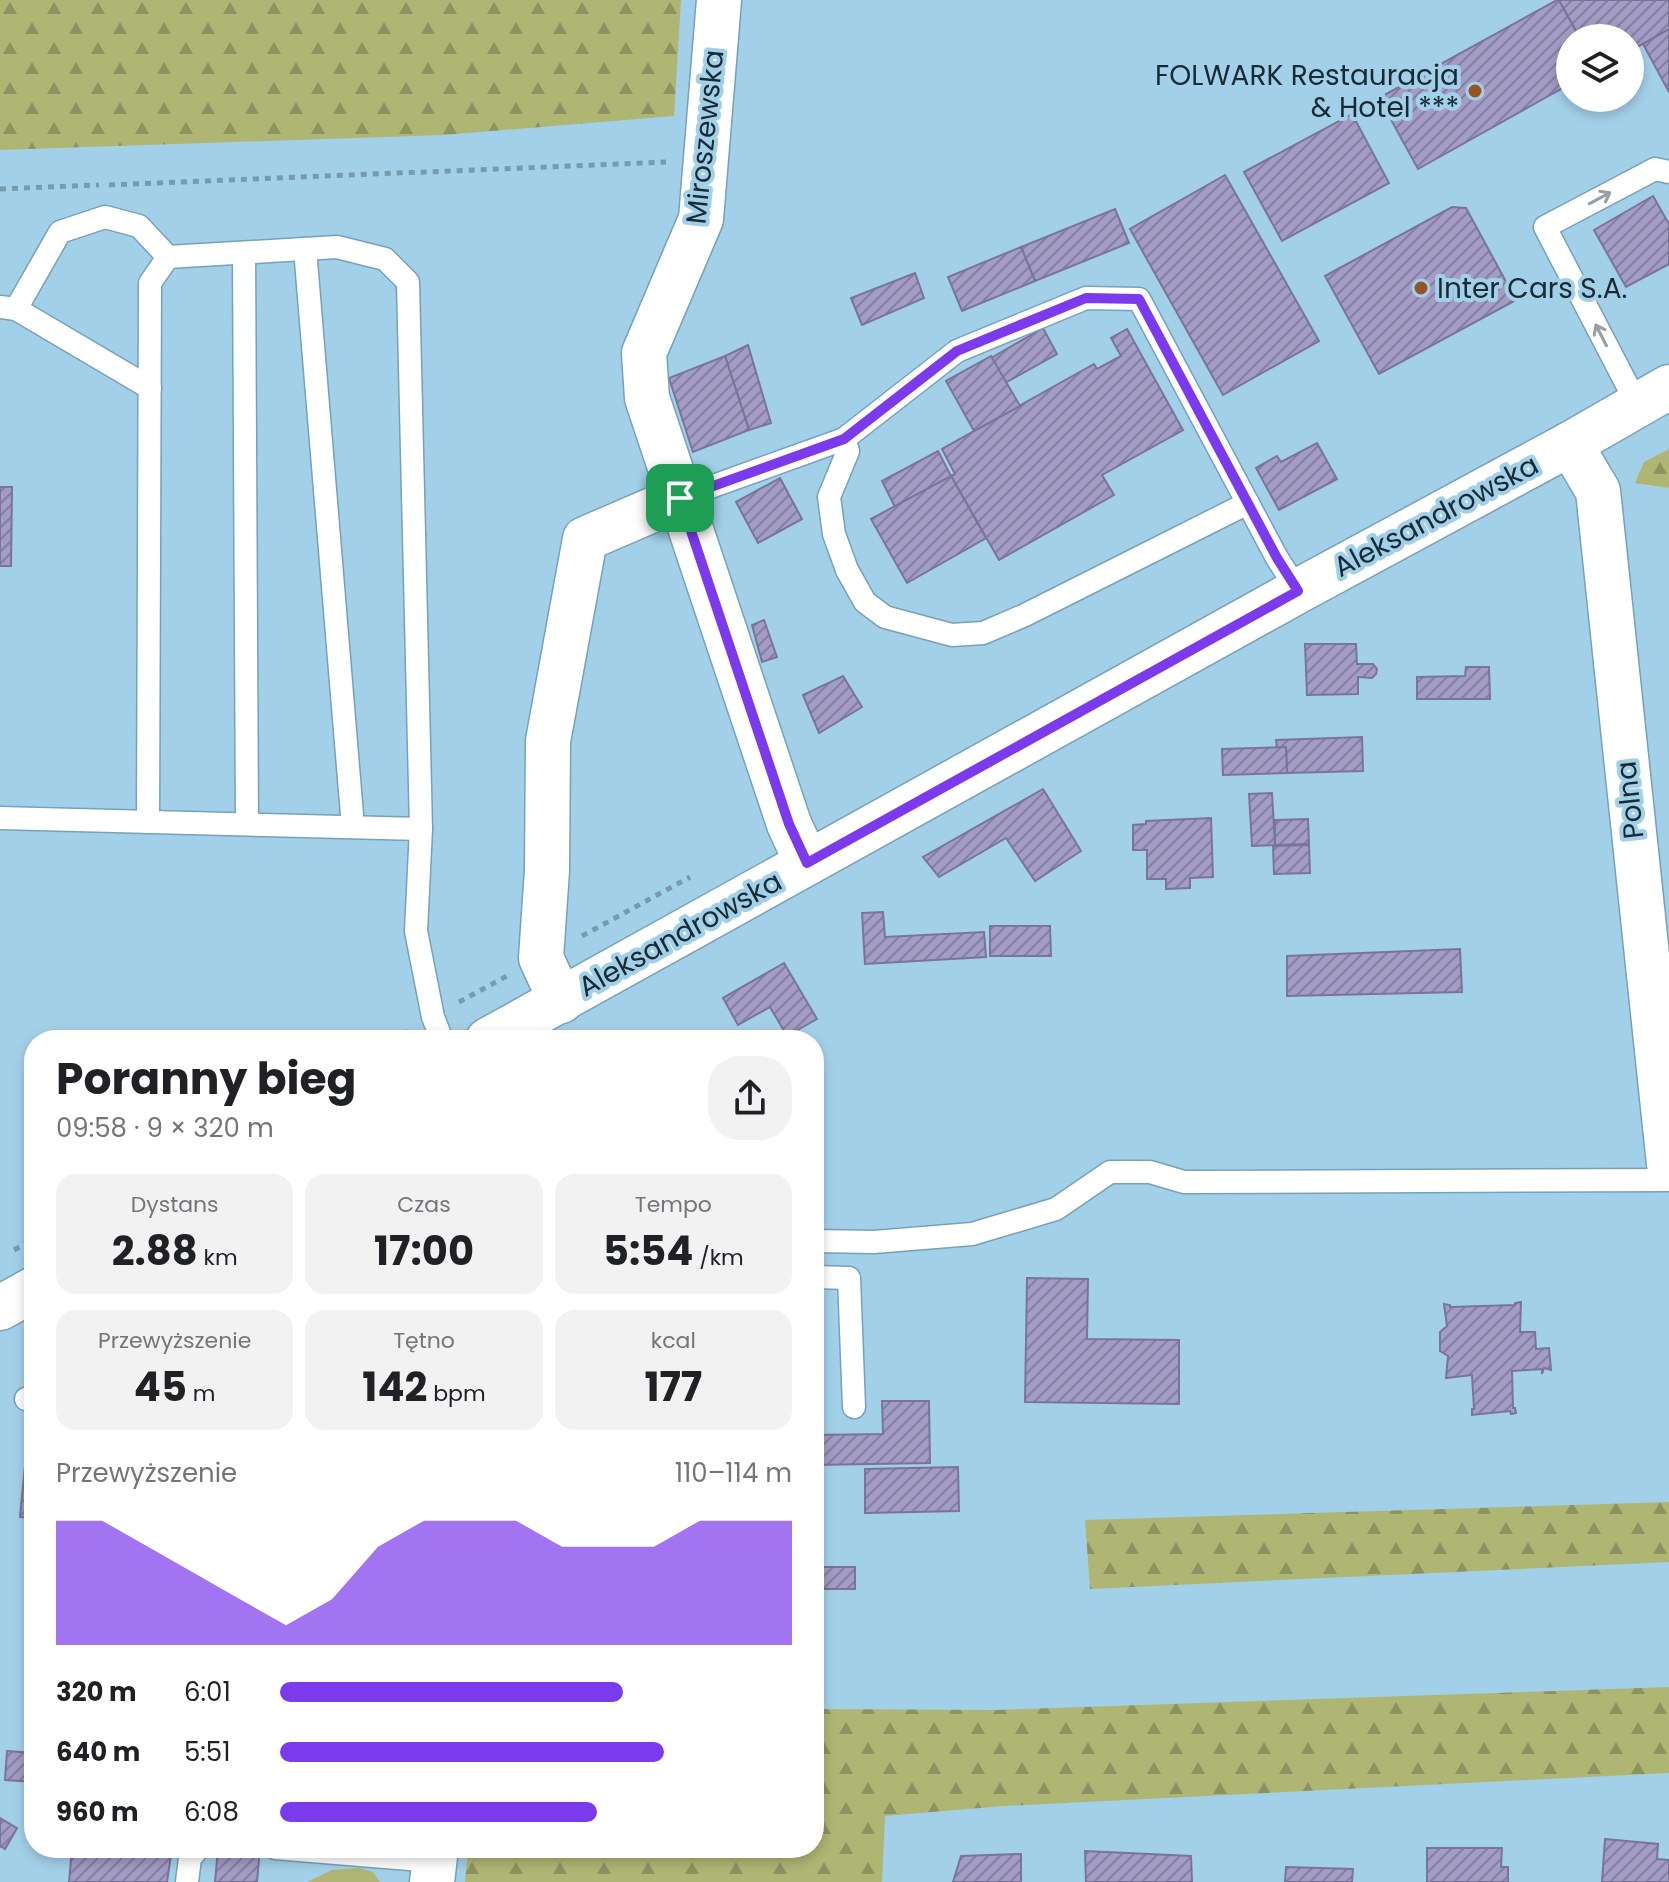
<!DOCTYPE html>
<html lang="pl">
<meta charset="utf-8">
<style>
body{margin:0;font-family:Poppins,sans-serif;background:#f2f2f2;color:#202124;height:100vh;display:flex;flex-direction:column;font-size:30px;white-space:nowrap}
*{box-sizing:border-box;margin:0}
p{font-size:26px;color:#757577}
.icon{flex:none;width:44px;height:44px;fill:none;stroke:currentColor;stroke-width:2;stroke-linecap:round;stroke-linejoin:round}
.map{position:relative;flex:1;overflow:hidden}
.side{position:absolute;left:24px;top:1030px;width:800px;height:828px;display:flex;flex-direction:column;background:#fff;border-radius:32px;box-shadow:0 4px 12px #0003}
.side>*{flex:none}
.fabs{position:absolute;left:1556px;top:24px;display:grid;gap:16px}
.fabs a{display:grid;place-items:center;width:88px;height:88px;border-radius:50%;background:#fff;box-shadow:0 4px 12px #0003;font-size:40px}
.pin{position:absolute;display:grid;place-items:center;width:68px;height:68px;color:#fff;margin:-34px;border-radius:16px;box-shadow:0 4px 12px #0006}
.round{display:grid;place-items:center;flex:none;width:84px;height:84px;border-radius:32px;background:#f2f2f2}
.summary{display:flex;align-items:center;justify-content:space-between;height:136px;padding:0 32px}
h1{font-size:44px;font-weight:700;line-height:60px}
.stats{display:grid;grid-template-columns:repeat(3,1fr);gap:12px;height:136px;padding:8px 32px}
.stats div{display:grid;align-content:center;border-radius:20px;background:#f2f2f2;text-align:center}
.stats b{font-size:40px;font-weight:700}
.stats small{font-size:22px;font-weight:400}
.stats p{font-size:22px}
.chart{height:224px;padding:16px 32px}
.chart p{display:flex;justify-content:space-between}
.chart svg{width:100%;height:144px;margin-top:8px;fill:#7c3aed;opacity:.7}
ul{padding:0 32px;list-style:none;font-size:26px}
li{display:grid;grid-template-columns:128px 96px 1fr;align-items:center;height:60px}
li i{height:20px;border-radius:10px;background:#7c3aed}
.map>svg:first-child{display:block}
</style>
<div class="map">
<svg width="1669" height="1882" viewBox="0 0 1669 1882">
<defs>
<pattern id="forest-firs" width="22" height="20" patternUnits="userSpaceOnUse" patternTransform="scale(2)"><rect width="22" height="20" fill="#afb573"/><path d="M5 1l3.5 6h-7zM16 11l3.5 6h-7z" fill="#8d935f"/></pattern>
<pattern id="building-hatch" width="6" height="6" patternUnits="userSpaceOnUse" patternTransform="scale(2)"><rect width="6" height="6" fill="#a39cc5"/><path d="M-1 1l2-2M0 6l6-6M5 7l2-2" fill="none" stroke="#847fa1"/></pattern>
</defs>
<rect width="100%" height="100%" fill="#a3d0e9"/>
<path fill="#afb573" d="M359,1868L373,1872L380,1882H307L332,1870Z"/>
<g fill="url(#forest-firs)">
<path d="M0,0H681L674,116L444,135L0,150Z"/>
<path d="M1669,449V488L1635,483L1644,462Z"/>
<path d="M1669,1502V1562L1090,1589L1085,1520Z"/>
<path d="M1669,1687V1773L1004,1806L885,1816L882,1882H465L468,1848H814V1709L995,1710Z"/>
</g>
<g fill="url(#building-hatch)" stroke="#7a739a" stroke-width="2">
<path d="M1557,0H1559L1580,38H1570V84L1418,169L1379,98Z"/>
<path d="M1559,0H1669V29L1630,51V38H1580Z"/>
<path d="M1669,29V92L1643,44Z"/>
<path d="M1352,114L1389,183L1282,241L1244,172Z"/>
<path d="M1225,175L1319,341L1223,395L1130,229Z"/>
<path d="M1653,196L1669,224V264L1626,287L1594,230Z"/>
<path d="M1452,207L1466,208L1516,300L1379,374L1325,276Z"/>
<path d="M1115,209L1129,243L1035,281L1021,247Z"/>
<path d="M1021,247L1035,281L962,311L948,277Z"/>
<path d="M915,273L924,298L862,325L851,298Z"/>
<path d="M1043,328L1057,354L1005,383L991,358Z"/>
<path d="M1127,329L1183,430L1102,475L1114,495L999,560L951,476L955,474L942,449L1094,364L1097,369L1121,356L1111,338Z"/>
<path d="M748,345L771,423L749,430L725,356Z"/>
<path d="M725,356L749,430L693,452L669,378Z"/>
<path d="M991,356L1020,406L974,431L946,381Z"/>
<path d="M1317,443L1337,479L1279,510L1256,468L1277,456L1281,462Z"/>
<path d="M938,451L951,476L895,507L882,481Z"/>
<path d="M951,476L986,538L907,583L871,519Z"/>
<path d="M780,478L802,519L758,543L736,502Z"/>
<path d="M0,487H12L11,566H0Z"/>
<path d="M764,620L777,657L762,662L752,625Z"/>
<path d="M1305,644H1356L1357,664H1373L1377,669L1376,674L1372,678L1358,677V694L1307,695Z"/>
<path d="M1466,667H1489L1490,699H1417V677L1465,676Z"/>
<path d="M843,676L862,707L819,733L803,695Z"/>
<path d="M1362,737L1363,771L1287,773L1286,747L1277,748L1276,740Z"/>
<path d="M1286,747L1287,773L1223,775L1222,749Z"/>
<path d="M1043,789L1081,851L1035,881L1006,838L939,877L923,857Z"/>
<path d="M1272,793L1275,845L1252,846L1249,794Z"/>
<path d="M1211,818L1213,877L1190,878V888L1166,889V879H1147V850H1133V825L1146,824V821Z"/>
<path d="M1308,819L1309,844L1275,845V820Z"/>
<path d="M1309,845L1310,873L1274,874L1273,846Z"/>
<path d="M883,912L885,937L984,932L986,957L865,964L862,913Z"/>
<path d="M990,926H1050L1051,956H990Z"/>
<path d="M1460,949L1462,992L1287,996V956Z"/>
<path d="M784,963L817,1019L787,1036L770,1007L738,1025L723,998Z"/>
<path d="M1027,1278L1088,1279L1087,1339L1179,1340V1404L1025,1402Z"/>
<path d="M1521,1302L1520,1332H1535L1536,1349L1549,1348L1551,1370L1544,1368L1542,1374V1369L1512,1371L1513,1408H1515L1516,1413L1511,1414L1510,1411L1472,1415V1409H1474L1472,1375L1446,1378L1448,1356L1440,1351V1332L1447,1326L1444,1304L1450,1305V1307L1515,1305V1303Z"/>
<path d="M882,1401H929L930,1463L814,1465V1435L883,1434Z"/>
<path d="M28,1435H34V1519L20,1517Z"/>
<path d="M958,1467L959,1511L865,1513V1469Z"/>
<rect x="814" y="1567" width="41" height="22"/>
<path d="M27,1582L34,1583V1615L25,1614Z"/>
<path d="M7,1751L34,1753V1782L5,1780Z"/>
<path d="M0,1818L17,1828L5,1849L0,1846Z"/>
<path d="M1605,1839L1658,1844L1657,1859L1669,1860V1882H1602Z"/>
<path d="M72,1848H167L171,1855L167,1882H69Z"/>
<path d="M218,1848H260L257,1882H215Z"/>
<path d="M1427,1848H1502L1501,1867H1508V1882H1427Z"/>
<path d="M1085,1851L1191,1856L1192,1882H1086Z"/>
<path d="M1021,1854V1882H953L961,1856Z"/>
<path d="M1286,1867L1353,1869L1352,1882H1285Z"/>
</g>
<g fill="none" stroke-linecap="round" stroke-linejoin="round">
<defs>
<g id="service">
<path d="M305,249L353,827"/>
<path d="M244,253L247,824"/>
<path d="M0,307L16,309L150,388"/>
<path d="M16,309L60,232L105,217L139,226L168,257"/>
<path d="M1637,404L1545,227L1655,169L1669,172"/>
<path d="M844,439L848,451L829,497L834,534L847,570L865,602L885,617L952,635L983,633L1025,615L1248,503"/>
<path d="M680,498L844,439L957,351L1086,298L1139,299L1277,558L1298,591"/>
<path d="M0,818L421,829L416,931L433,1017L442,1040"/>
<path d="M148,822L150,283L168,257L337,247L385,259L408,282L421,829"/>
<path d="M814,1241L874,1242L972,1234L1056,1209L1110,1172H1150L1184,1182L1669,1180"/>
<path d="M814,1277L849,1278L854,1407"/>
<path d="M26,1399L34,1395"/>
<path d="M275,1848L434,1861"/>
<path d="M187,1882L190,1858L199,1848"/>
</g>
<g id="minor">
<path d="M719,0L701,219L644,353L647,398L789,824L807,863"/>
<path d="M1570,444L1598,491L1669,1164"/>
<path d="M561,1001L541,958L547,870L548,741L585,539L680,498"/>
</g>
<path id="tertiary" d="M432,1882L436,1848"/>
<g id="secondary">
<path d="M488,1040L1298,591L1570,444L1669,387"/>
<path d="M0,1308L34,1289"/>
</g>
</defs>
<use href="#service" stroke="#76a1b9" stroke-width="25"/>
<use href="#minor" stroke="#76a1b9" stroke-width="47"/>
<use href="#tertiary" stroke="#76a1b9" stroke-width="47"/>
<use href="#secondary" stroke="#76a1b9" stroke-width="47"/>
<g stroke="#769baf" stroke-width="5" stroke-dasharray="6 6" stroke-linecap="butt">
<path d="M109,185L666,162"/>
<path d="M0,189L99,185"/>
<path d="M582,936L690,877"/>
<path d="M459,1002L507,976"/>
<path d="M392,1040L408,1031"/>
<path d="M14,1250L34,1239"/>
</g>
<use href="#service" stroke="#fff" stroke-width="22"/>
<use href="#minor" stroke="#fff" stroke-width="44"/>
<use href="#tertiary" stroke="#fff" stroke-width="44"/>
<use href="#secondary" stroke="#fff" stroke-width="44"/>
</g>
<defs><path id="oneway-shaft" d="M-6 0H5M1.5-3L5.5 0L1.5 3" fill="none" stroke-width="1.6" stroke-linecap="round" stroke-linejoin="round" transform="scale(2)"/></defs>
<g stroke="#979fa3">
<use href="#oneway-shaft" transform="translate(1600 198) rotate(-28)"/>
<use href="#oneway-shaft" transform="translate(1601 335) rotate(-117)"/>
</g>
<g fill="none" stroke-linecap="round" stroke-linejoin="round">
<defs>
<path id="route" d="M1086,298L1139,299L1277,558L1298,591L807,863L789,824L680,498L844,439L957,351Z"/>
</defs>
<use href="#route" stroke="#fff" stroke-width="16"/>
<use href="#route" stroke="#7c3aed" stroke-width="10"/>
</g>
<g fill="#965323" stroke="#a3d0e9" stroke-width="3">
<circle cx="1475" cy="91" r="8"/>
<circle cx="1421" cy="288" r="8"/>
</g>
<g text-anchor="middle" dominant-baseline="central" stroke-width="8" stroke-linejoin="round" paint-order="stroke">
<g font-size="28" fill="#182a33" stroke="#a3d0e9" text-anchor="end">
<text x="1459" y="75">FOLWARK Restauracja<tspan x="1459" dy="32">&amp; Hotel ***</tspan></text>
<text x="1437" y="288" text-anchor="start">Inter Cars S.A.</text>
</g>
<g font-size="28" fill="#182a33" stroke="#a3d0e9">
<text transform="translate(705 137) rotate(-84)">Miroszewska</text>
<text transform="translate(1436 516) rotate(-28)">Aleksandrowska</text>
<text transform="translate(1630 800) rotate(-96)">Polna</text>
<text transform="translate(680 934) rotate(-29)">Aleksandrowska</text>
</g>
</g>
</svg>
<div class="fabs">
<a><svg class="icon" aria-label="layers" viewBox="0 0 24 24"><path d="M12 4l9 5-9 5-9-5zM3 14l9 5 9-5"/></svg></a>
</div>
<div class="pin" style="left:680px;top:498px;background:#1e9e55"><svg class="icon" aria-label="arrive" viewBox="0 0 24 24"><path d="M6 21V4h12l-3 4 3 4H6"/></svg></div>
<section class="side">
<div class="summary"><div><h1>Poranny bieg</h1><p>09:58 · 9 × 320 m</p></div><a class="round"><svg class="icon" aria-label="share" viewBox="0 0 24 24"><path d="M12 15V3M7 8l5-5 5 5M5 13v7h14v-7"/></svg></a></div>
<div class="stats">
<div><p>Dystans</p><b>2.88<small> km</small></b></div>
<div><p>Czas</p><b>17:00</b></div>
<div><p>Tempo</p><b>5:54<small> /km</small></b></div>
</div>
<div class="stats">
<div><p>Przewyższenie</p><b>45<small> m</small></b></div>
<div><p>Tętno</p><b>142<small> bpm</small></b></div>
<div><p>kcal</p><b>177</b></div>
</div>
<div class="chart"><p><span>Przewyższenie</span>110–114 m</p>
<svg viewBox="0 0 160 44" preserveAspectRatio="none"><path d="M0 44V6L10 6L20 14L30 22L40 30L50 38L60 30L70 14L80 6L90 6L100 6L110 14L120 14L130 14L140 6L150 6L160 6V44z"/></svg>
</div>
<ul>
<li><b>320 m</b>6:01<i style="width:67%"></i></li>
<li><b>640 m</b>5:51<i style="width:75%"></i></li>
<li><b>960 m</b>6:08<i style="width:62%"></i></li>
</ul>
</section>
</div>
